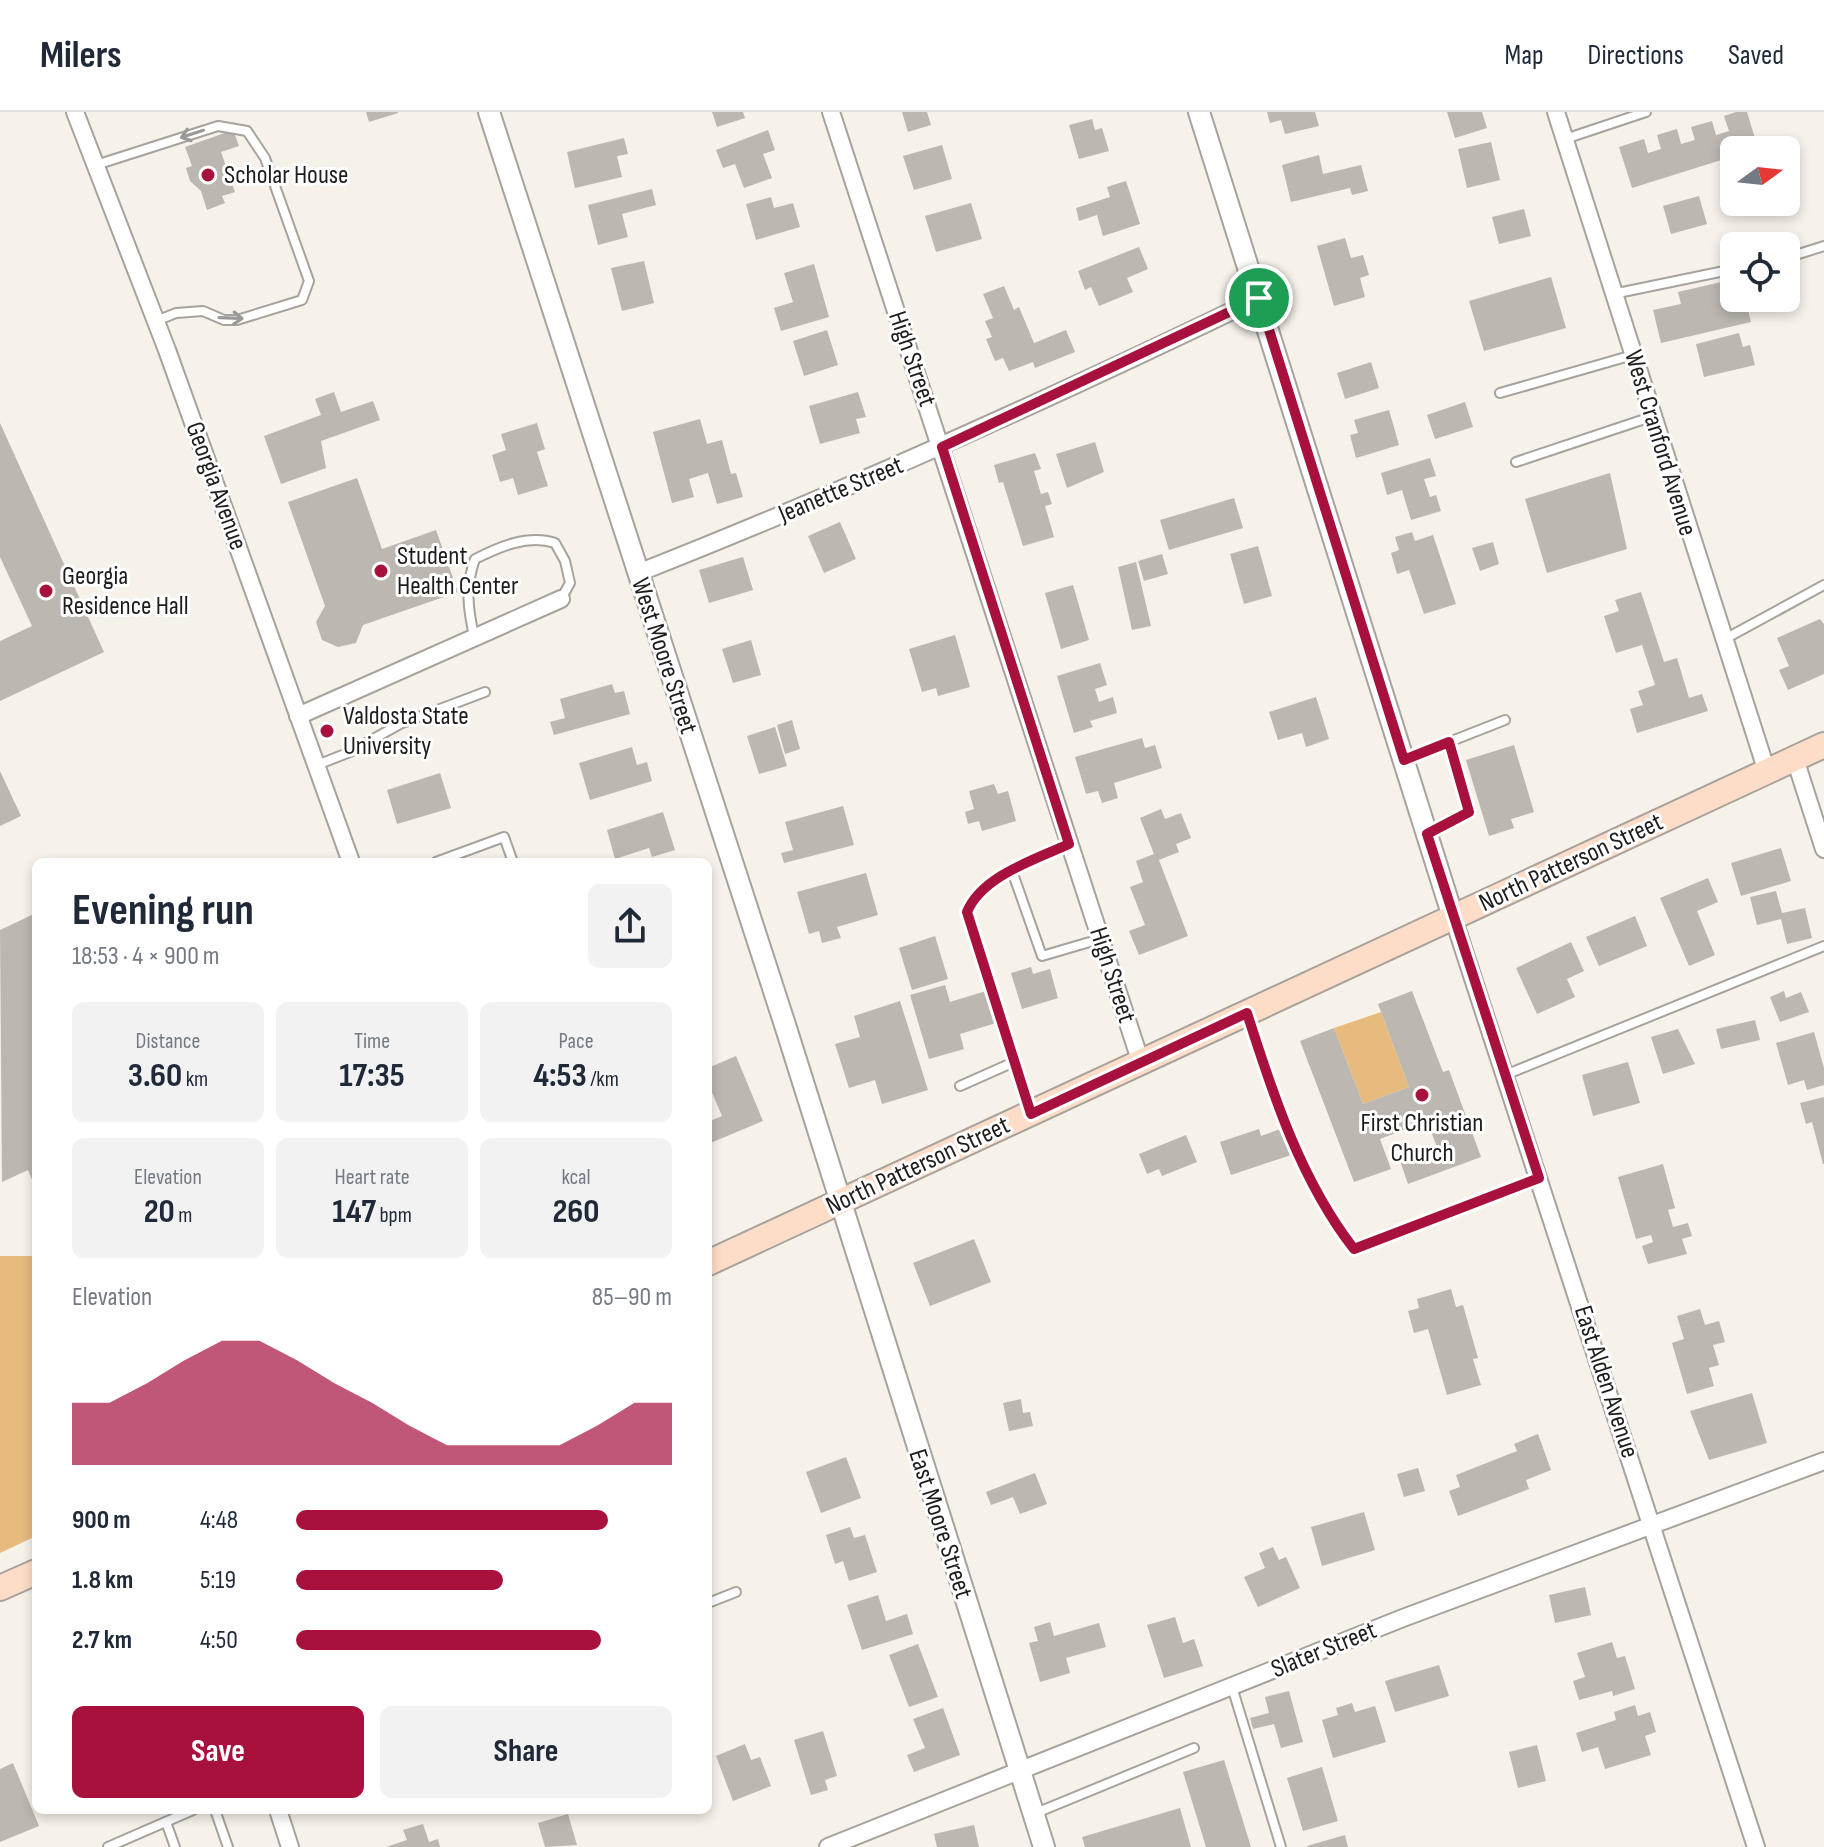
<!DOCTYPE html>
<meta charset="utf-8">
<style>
body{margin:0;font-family:"Sofia Sans Condensed",sans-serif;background:#f2f2f3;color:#1f2937;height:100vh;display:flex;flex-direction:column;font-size:30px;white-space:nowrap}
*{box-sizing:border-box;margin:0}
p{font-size:26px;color:#747a83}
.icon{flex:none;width:44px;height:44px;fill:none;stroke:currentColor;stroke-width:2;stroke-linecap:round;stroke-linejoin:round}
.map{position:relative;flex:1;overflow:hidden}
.details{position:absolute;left:32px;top:746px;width:680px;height:956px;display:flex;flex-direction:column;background:#fff;border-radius:12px;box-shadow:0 4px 12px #0003}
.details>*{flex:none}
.needle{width:52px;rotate:75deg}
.tools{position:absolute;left:1720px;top:24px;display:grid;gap:16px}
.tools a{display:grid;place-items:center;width:80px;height:80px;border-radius:12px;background:#fff;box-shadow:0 4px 12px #0003;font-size:40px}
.pin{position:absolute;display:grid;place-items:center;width:68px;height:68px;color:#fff;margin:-34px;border:4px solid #fff;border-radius:50%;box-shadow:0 2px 8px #0007}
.round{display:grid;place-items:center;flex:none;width:84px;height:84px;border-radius:12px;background:#f2f2f3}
.head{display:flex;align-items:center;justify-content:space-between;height:136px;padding:0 40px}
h1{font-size:44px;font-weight:700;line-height:60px}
.stats{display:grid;grid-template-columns:repeat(3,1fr);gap:12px;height:136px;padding:8px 40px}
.stats div{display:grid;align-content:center;border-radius:12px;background:#f2f2f3;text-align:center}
.stats b{font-size:34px;font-weight:700}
.stats small{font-size:22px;font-weight:400}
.stats p{font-size:22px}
.chart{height:224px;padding:16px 40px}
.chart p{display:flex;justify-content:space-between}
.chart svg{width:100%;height:144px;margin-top:8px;fill:#a8113d;opacity:.7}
.cta{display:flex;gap:16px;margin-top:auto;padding:16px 40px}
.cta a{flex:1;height:92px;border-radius:12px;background:#a8113d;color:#fff;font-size:32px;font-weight:700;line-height:92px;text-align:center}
.cta a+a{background:#f2f2f3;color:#1f2937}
ul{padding:0 40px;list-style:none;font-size:26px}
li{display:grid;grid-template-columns:128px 96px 1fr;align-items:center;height:60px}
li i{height:20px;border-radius:10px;background:#a8113d}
header{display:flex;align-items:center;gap:48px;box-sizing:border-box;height:112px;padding:0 40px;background:#fff;border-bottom:2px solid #e0e1e3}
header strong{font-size:38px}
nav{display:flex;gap:44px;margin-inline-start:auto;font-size:28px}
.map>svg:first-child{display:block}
</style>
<header>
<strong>Milers</strong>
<nav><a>Map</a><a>Directions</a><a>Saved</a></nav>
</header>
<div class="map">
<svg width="1824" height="1735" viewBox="0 0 1824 1735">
<rect width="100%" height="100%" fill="#f6f1e9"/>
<g fill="#e7bb7e">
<path d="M1381,900L1409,975L1363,992L1334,916Z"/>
<path d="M0,1144H36V1424L0,1441Z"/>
</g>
<g fill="#bcb7b0">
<path d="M366,0H398V1L369,10Z"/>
<path d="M712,0H743L745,6L717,15Z"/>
<path d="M902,0H927L931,13L908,20Z"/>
<path d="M1267,0H1315L1319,14L1285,22L1281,8L1270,11Z"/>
<path d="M1447,0H1482L1487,16L1455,26Z"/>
<path d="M1736,0H1747L1758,36L1734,38V44L1632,76L1619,35L1644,27L1648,41L1661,37L1657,23L1677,17L1681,32L1695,28L1691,15L1712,9L1716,23L1729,19L1724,4Z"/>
<path d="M1092,7L1095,18L1102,16L1109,39L1079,47L1069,13Z"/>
<path d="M233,18L239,34L221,40L235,80L222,84L225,91L207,98L201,79L190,69L186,56L192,54L185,35Z"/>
<path d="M768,18L775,38L763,42L772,66L744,76L735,52L723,56L716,38Z"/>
<path d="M624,26L628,42L617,44L622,65L575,76L567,40Z"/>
<path d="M1491,30L1500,68L1467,76L1458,37Z"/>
<path d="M942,33L952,67L914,78L903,44Z"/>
<path d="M1319,43L1323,62L1361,53L1368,79L1352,83L1350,76L1291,90L1282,53Z"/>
<path d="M1126,69L1140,112L1103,124L1097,103L1079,109L1076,96L1110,85L1107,75Z"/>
<path d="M652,77L656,93L622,102L628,125L598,133L588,93Z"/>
<path d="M1699,84L1707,112L1671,122L1663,94Z"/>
<path d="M771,85L774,96L793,91L800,115L756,128L746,92Z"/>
<path d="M971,91L982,127L936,140L925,104Z"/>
<path d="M1524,97L1531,124L1499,132L1492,105Z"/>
<path d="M1345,126L1351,146L1363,143L1369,163L1360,166L1365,185L1334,194L1317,134Z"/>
<path d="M1139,135L1148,157L1127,166L1133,180L1099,194L1091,175L1085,178L1078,159Z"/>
<path d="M644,149L654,191L622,199L611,156Z"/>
<path d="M814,152L829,205L781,219L774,196L793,190L784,161Z"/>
<path d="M1551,165L1566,216L1484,239L1469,189Z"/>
<path d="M1734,167V186H1745L1751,210L1661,231L1653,198L1681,192L1678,180Z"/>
<path d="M1004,174L1014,198L1019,195L1034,231L1066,218L1075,240L1035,256L1033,250L1009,259L1003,246L995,249L986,227L992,225L985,209L993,206L983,182Z"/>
<path d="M827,218L838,253L804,264L793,229Z"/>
<path d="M1739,221L1743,235L1750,233L1755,253L1704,265L1696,232Z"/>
<path d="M1371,250L1379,276L1345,287L1337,261Z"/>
<path d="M334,280L341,300L373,289L380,308L321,329L326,356L281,372L264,324L321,303L315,287Z"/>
<path d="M858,280L866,305L856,307L860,321L820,332L809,294Z"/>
<path d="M1465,290L1473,315L1435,327L1427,303Z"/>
<path d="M1389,298L1399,333L1356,346L1350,323L1358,321L1354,308Z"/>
<path d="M700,307L707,332L722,328L731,362L736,361L743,385L717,392L708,361L689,367L694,385L672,391L653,320Z"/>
<path d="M0,311L104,540L0,589V529L32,514L0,445Z"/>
<path d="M537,311L545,337L537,340L548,374L518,383L513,366L500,370L492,343L506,338L501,322Z"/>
<path d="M1095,330L1104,360L1067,376L1056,342Z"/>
<path d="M1035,341L1041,357L1034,359L1041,382L1048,380L1052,392L1045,394L1054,425L1023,434L1003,370L999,371L994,353Z"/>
<path d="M1430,346L1436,364L1424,367L1430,385L1436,383L1441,399L1411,408L1402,378L1387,383L1381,361Z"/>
<path d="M1610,361L1627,437L1547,461L1525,387Z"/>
<path d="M357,366L382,437L436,418L458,480L363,513L356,531L338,535L322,528L316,510L325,494L288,390Z"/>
<path d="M1234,386L1243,416L1169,438L1160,408Z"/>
<path d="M840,410L856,447L824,461L808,424Z"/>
<path d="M1412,420L1415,429L1433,423L1456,492L1424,502L1409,458L1397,462L1391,441L1399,438L1395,425Z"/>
<path d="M1493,430L1499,452L1480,459L1472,436Z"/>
<path d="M1258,434L1272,484L1244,492L1230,442Z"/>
<path d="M1162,442L1168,462L1144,469L1138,449Z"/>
<path d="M743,445L753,478L709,491L699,458Z"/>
<path d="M1136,450L1151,514L1132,518L1118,455Z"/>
<path d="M1073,473L1089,528L1061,537L1045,481Z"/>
<path d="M1641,480L1664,550L1677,546L1689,586L1702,582L1708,599L1637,621L1630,597L1643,593L1638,579L1655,573L1642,533L1616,541L1604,504L1619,499L1615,488Z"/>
<path d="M1820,507L1824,512V562L1788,578L1779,558L1789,554L1777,526Z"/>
<path d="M955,523L970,575L938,584L936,576L922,580L909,537Z"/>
<path d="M751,528L761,563L733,571L722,537Z"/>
<path d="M1100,551L1107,573L1095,577L1099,590L1113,585L1117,601L1090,609L1093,615L1074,621L1057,564Z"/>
<path d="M612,572L615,581L624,579L630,602L554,623L550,610L565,606L560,587Z"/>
<path d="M1316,585L1329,627L1306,635L1302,621L1278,628L1269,600Z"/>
<path d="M792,608L800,637L785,642L777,613Z"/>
<path d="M775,615L787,654L759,662L747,624Z"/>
<path d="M1142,626L1145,636L1155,633L1162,656L1114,671L1118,686L1102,691L1098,679L1086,682L1075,645Z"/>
<path d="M1514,633L1534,700L1511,707L1514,716L1489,724L1466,648Z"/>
<path d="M632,635L637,653L647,650L652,669L590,688L579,651Z"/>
<path d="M0,659L21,704L0,714Z"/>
<path d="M440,661L451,696L397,712L387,678Z"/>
<path d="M994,672L998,682L1008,679L1016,709L982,719L979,709L968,712L965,700L974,697L969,679Z"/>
<path d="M843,694L854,733L784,751L781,741L793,738L785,710Z"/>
<path d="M1161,697L1165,707L1181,701L1191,726L1176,732L1179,740L1159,748L1188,824L1139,843L1129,819L1145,813L1130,775L1143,770L1136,749L1154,742L1140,706Z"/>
<path d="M663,700L675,738L652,745L649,736L615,747L607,718Z"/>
<path d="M1781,736L1791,769L1741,784L1731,751Z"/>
<path d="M866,761L878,803L837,815L841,826L822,831L819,819L809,822L797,780Z"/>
<path d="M1708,766L1718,790L1697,799L1715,843L1689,854L1660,786Z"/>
<path d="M1776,779L1782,801L1805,796L1812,826L1787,832L1781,807L1757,813L1750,785Z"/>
<path d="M36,801V1067L32,1068L28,1058L2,1070L0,818Z"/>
<path d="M1635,804L1647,834L1599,854L1586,825Z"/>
<path d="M935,824L948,867L912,878L899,836Z"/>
<path d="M1571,830L1584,859L1567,867L1575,885L1537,902L1516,856Z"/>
<path d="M1031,855L1033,862L1050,857L1058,886L1022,897L1011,861Z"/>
<path d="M945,873L950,890L986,879L996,911L960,922L964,937L929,947L910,883Z"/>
<path d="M1412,879L1443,960L1449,958L1481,1045L1408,1072L1400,1049L1437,1035L1427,1009L1380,1027L1391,1057L1354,1070L1300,929L1334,916L1363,992L1409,975L1378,892Z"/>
<path d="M1784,879L1786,886L1801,880L1809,900L1780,910L1770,885Z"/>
<path d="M900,889L928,978L882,992L875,968L849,976L835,932L860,925L854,904Z"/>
<path d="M1755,908L1760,928L1721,937L1716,917Z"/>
<path d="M1678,917L1695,952L1663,962L1651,925Z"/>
<path d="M1814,920L1824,956V973L1807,978L1804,968L1788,973L1776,931Z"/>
<path d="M736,944L763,1009L708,1032V1010L722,1004L708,971V956Z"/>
<path d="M1628,950L1640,991L1593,1004L1582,963Z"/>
<path d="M1824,985V1052H1823L1812,1010L1806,1012L1800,991Z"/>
<path d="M1286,1015L1294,1042L1231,1063L1220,1030L1259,1017L1261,1024Z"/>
<path d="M1186,1023L1197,1050L1162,1064L1159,1057L1147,1062L1139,1042Z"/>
<path d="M1663,1052L1675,1096L1668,1098L1673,1115L1688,1111L1692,1124L1682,1127L1687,1142L1648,1152L1642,1134L1653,1130L1651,1123L1636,1127L1618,1065Z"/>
<path d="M974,1127L991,1170L930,1194L913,1151Z"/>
<path d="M1451,1177L1456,1195L1463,1193L1478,1246L1473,1247L1481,1273L1447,1283L1428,1217L1414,1221L1408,1199L1419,1196L1417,1187Z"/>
<path d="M1700,1197L1705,1213L1719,1209L1725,1230L1713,1233L1719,1253L1709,1256L1714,1274L1687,1282L1672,1231L1684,1227L1677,1204Z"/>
<path d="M1752,1281L1767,1331L1709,1348L1690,1299Z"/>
<path d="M1021,1287L1023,1301L1030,1300L1033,1314L1009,1319L1003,1291Z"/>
<path d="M1538,1322L1551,1358L1526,1368L1529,1377L1458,1404L1449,1379L1460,1375L1456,1363L1517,1339L1514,1332Z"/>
<path d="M846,1345L861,1386L821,1401L806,1360Z"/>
<path d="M1418,1356L1425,1379L1404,1385L1397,1362Z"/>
<path d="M1035,1361L1047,1392L1020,1402L1013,1385L991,1393L986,1380Z"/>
<path d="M1364,1400L1375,1438L1322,1454L1311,1415Z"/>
<path d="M850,1415L854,1426L865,1423L877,1460L849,1469L843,1449L835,1452L826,1423Z"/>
<path d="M1273,1435L1279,1448L1286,1445L1300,1476L1258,1495L1244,1465L1265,1456L1259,1441Z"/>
<path d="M1585,1475L1591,1503L1555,1511L1549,1483Z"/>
<path d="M878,1483L886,1509L907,1502L913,1522L862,1538L847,1493Z"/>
<path d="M1175,1505L1183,1531L1194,1527L1203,1554L1164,1566L1147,1513Z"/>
<path d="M1050,1510L1054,1524L1099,1511L1106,1535L1066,1546L1070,1561L1040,1570L1029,1531L1038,1529L1034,1515Z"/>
<path d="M1612,1530L1617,1546L1625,1544L1635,1577L1613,1584L1612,1579L1579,1588L1573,1569L1585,1565L1577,1541Z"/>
<path d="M918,1532L938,1585L909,1595L889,1543Z"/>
<path d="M1439,1553L1449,1584L1395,1600L1385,1569Z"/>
<path d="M1289,1579L1303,1630L1281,1636L1274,1612L1253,1617L1250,1606L1269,1601L1265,1585Z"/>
<path d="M1352,1591L1355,1600L1375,1594L1386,1630L1333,1646L1322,1608L1338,1603L1336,1596Z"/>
<path d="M1635,1593L1638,1604L1650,1600L1656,1620L1645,1624L1651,1643L1605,1657L1598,1635L1582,1640L1576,1621L1616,1608L1614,1600Z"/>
<path d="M943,1596L960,1643L914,1660L907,1643L925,1636L913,1607Z"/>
<path d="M823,1619L837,1664L825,1668L828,1678L811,1683L794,1628Z"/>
<path d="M745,1632L751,1648L760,1645L771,1674L733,1689L716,1644Z"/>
<path d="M1537,1633L1546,1669L1518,1676L1509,1640Z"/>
<path d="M1224,1648L1251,1735H1206L1183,1660Z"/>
<path d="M13,1651L39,1714L0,1730V1657Z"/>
<path d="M1322,1655L1338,1709L1303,1719L1287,1666Z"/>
<path d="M1180,1696L1191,1735H1085L1082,1725Z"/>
<path d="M568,1702L577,1733L545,1735L538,1711Z"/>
<path d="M423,1712L429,1730L438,1727L440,1735H386L407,1728L403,1718Z"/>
<path d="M974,1713L979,1735H937L934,1722Z"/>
<path d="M1345,1723L1348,1735H1307V1734Z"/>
</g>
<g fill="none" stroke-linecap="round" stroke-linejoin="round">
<defs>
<g id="service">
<path d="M1565,27L1646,0"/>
<path d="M96,53L218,14L247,19L265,46L309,169L302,188L237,208H224L203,199L176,201L156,209"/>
<path d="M1786,146L1824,134"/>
<path d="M1613,182L1734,157"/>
<path d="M1500,281L1633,243"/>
<path d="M1516,350L1651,305"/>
<path d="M474,524C468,497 465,475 475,447C499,435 528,422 555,431L565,449L570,471L561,487"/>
<path d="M1723,528L1824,473"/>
<path d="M1405,647L1449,630"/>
<path d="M317,653L350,640L400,612L485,580"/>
<path d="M1427,721L1469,700L1449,630L1505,608"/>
<path d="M436,750L504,725L513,750"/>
<path d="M1012,759L1042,844L1100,827"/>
<path d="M1248,905C1274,985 1302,1070 1354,1137L1538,1066"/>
<path d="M1505,963L1824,834"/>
<path d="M960,974L1014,950"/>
<path d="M1029,997L967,800C982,764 1034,748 1069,732"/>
<path d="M708,1491L736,1480"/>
<path d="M1232,1575L1281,1735"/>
<path d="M215,1698L228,1735"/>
<path d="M1036,1701L1194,1636"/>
<path d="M166,1710L175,1735"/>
<path d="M108,1735L193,1698"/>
</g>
<g id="minor">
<path d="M75,0L167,238L351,750"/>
<path d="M831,0L1141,951"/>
<path d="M1556,0L1767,660"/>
<path d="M638,461C849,378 1054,285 1259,186"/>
<path d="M298,604L561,487"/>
<path d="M1795,647L1824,737"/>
<path d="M1453,805L1756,1735"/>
<path d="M278,1698L290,1735"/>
<path d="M828,1735L1403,1506L1824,1349"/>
</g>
<g id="tertiary">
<path d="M489,0L786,916L1044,1735"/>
<path d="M1199,0L1453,805"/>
</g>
<g id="secondary">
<path d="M708,1151L1824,633"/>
<path d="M0,1476L36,1460"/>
</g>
</defs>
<use href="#service" stroke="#a7a29c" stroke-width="12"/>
<use href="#minor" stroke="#a7a29c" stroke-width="20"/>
<use href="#tertiary" stroke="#a7a29c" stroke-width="24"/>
<use href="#secondary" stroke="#a7a29c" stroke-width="28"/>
<use href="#service" stroke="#fff" stroke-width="8"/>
<use href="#minor" stroke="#fff" stroke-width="16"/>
<use href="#tertiary" stroke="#fff" stroke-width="20"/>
<use href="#secondary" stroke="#feddc8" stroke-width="24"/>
</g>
<defs><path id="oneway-shaft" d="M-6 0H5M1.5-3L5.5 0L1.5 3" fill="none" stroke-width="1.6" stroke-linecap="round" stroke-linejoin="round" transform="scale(2)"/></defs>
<g stroke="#9a9998">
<use href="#oneway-shaft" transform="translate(192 22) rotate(162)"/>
<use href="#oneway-shaft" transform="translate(231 206) rotate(2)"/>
</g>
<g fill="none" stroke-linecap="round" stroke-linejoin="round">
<defs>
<path id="route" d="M1259,186L1404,648L1449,630L1469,700L1427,722L1539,1066L1354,1137C1301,1069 1273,983 1247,901L1031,1002L967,800C982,764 1034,748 1069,732L942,335Z"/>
</defs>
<use href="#route" stroke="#fff" stroke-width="16"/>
<use href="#route" stroke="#a8113d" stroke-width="10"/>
</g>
<g fill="#a8113d" stroke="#fff" stroke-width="3">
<circle cx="208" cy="63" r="8"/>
<circle cx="381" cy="459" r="8"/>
<circle cx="46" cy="479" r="8"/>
<circle cx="327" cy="619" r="8"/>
<circle cx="1422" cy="983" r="8"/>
</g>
<g text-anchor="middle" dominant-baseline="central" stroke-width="6" stroke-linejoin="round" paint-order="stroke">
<g font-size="26" fill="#1f1d1b" stroke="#fff" text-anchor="start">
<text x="224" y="63">Scholar House</text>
<text x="397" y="444">Student<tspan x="397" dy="30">Health Center</tspan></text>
<text x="62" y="464">Georgia<tspan x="62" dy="30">Residence Hall</tspan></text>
<text x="343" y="604">Valdosta State<tspan x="343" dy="30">University</tspan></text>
<text x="1422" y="1011" text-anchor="middle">First Christian<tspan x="1422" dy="30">Church</tspan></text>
</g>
<g font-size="26" fill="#1f1d1b" stroke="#fff">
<text transform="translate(912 247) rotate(71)">High Street</text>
<text transform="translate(1660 331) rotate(73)">West Cranford Avenue</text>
<text transform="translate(216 374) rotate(70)">Georgia Avenue</text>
<text transform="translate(841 378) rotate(-23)">Jeanette Street</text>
<text transform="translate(664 544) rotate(72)">West Moore Street</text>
<text transform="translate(1571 751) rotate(-25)">North Patterson Street</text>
<text transform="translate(1112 863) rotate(72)">High Street</text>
<text transform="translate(918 1054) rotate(-25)">North Patterson Street</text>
<text transform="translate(1606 1270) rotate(72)">East Alden Avenue</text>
<text transform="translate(940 1412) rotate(72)">East Moore Street</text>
<text transform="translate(1324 1538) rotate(-22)">Slater Street</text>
</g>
</g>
</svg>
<div class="tools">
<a><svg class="needle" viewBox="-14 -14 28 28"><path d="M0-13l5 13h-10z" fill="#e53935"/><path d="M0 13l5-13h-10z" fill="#747a83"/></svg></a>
<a><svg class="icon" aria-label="locate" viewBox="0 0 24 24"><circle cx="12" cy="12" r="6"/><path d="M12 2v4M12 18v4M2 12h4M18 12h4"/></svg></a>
</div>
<div class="pin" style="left:1259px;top:186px;background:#1e9e55"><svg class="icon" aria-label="arrive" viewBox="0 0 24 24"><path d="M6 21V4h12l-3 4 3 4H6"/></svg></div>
<section class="details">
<div class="head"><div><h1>Evening run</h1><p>18:53 · 4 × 900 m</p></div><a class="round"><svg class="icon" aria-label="share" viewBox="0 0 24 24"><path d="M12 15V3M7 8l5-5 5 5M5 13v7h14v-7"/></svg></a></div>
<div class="stats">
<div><p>Distance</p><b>3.60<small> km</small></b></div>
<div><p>Time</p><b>17:35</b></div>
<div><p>Pace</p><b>4:53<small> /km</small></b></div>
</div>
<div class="stats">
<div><p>Elevation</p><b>20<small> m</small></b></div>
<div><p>Heart rate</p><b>147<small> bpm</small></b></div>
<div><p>kcal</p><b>260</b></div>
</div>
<div class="chart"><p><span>Elevation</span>85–90 m</p>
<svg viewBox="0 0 160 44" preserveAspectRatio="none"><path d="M0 44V25L10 25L20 19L30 12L40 6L50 6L60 12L70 19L80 25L90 32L100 38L110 38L120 38L130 38L140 32L150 25L160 25V44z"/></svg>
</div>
<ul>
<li><b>900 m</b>4:48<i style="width:83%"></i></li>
<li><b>1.8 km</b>5:19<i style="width:55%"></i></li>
<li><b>2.7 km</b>4:50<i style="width:81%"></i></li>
</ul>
<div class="cta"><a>Save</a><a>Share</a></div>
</section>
</div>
